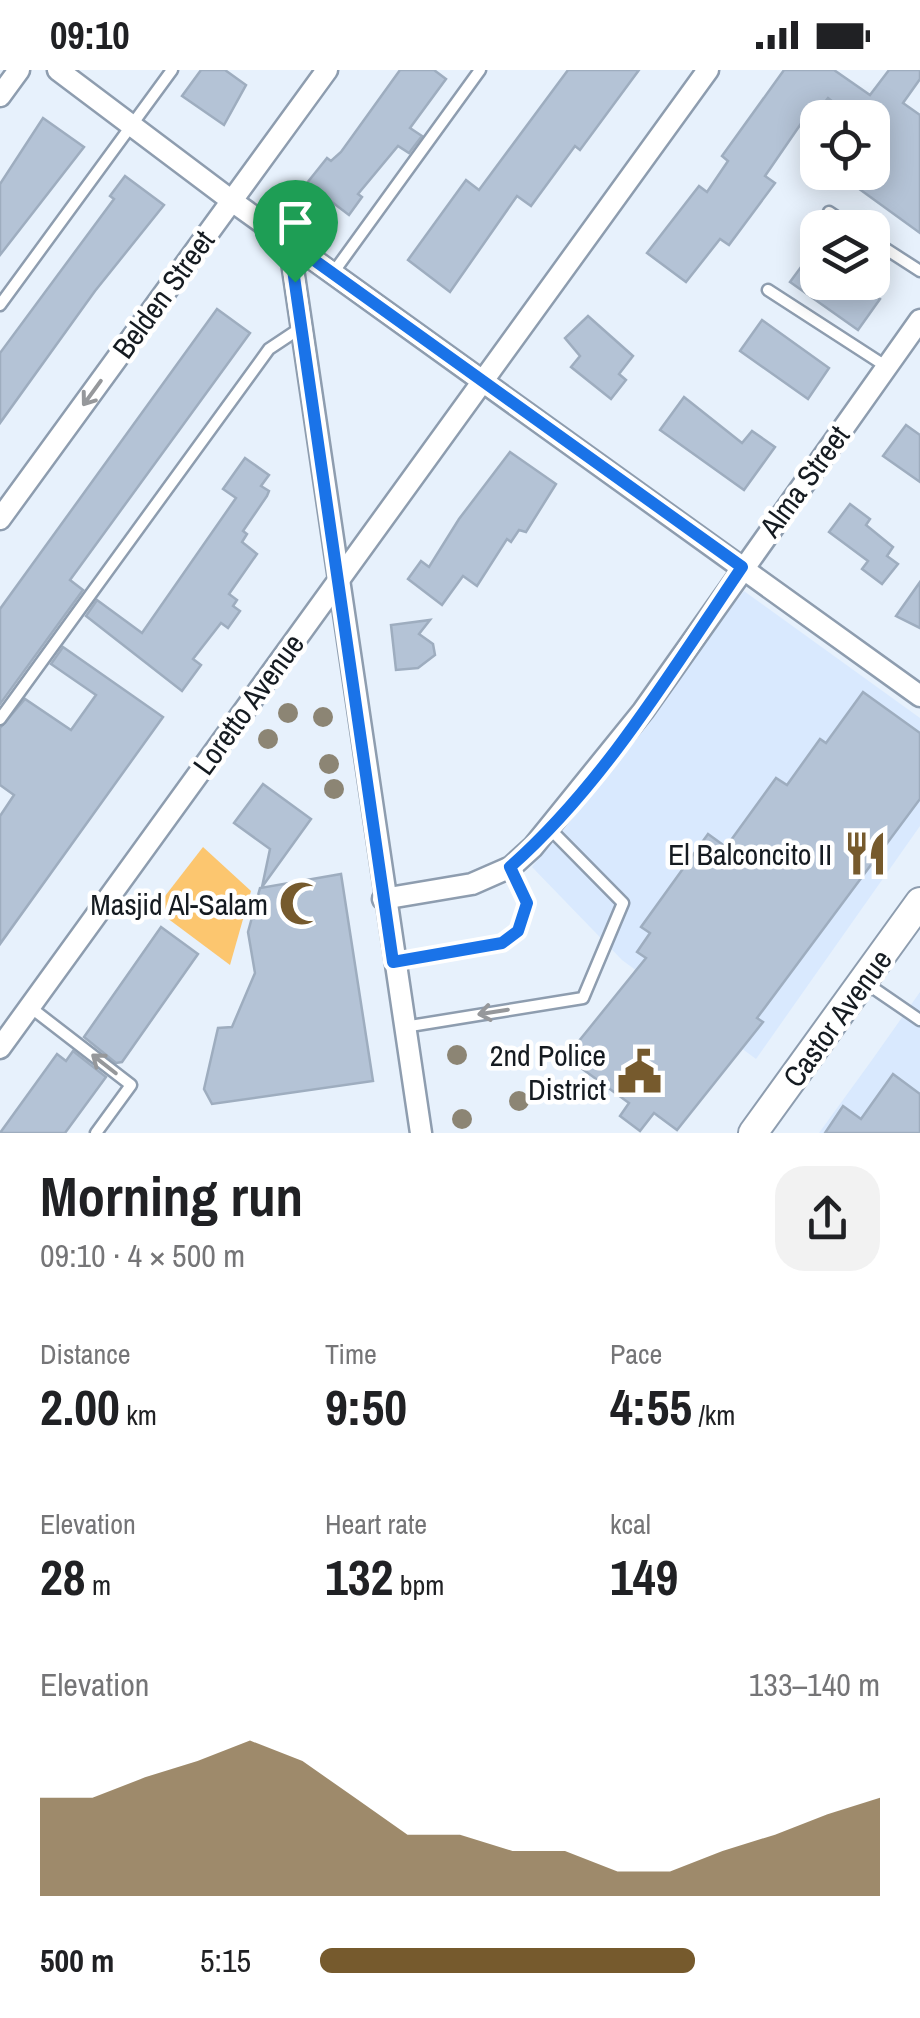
<!DOCTYPE html>
<meta charset="utf-8">
<style>
body{margin:0;font-family:"Archivo Narrow",sans-serif;background:#f2f2f2;color:#202124;height:100vh;display:flex;flex-direction:column;font-size:38px;white-space:nowrap}
*{box-sizing:border-box;margin:0}
p{font-size:32px;color:#757577}
.icon{flex:none;width:55px;height:55px;fill:none;stroke:currentColor;stroke-width:2;stroke-linecap:round;stroke-linejoin:round}
.map{position:relative;height:1063px;overflow:hidden}
.details{display:flex;flex-direction:column;background:#fff;flex:1}
.details>*{flex:none}
.buttons{position:absolute;left:800px;top:30px;display:grid;gap:20px}
.buttons a{display:grid;place-items:center;width:90px;height:90px;border-radius:20px;background:#fff;box-shadow:0 5px 25px #0003;font-size:50px}
.pin{position:absolute;display:grid;place-items:center;width:85px;height:85px;color:#fff;margin:-102px -42px;border-radius:50% 50% 50% 0;rotate:-45deg;box-shadow:0 0 10px #0007}
.pin .icon{rotate:45deg}
.round{display:grid;place-items:center;flex:none;width:105px;height:105px;border-radius:30px;background:#f2f2f2}
.headline{display:flex;align-items:center;justify-content:space-between;height:170px;padding:0 40px}
h1{font-size:55px;font-weight:700;line-height:75px}
.figures{display:grid;grid-template-columns:repeat(3,1fr);gap:15px;height:170px;padding:10px 40px}
.figures div{display:grid;align-content:center}
.figures b{font-size:50px;font-weight:700}
.figures small{font-size:28px;font-weight:400}
.figures p{font-size:28px}
.chart{height:280px;padding:20px 40px}
.chart p{display:flex;justify-content:space-between}
.chart svg{width:100%;height:180px;margin-top:10px;fill:#765a2d;opacity:.7}
ul{padding:0 40px;list-style:none;font-size:32px}
li{display:grid;grid-template-columns:160px 120px 1fr;align-items:center;height:75px}
li i{height:25px;border-radius:12px;background:#765a2d}
.status{display:flex;justify-content:space-between;align-items:center;height:70px;padding:0 50px;background:#fff;direction:ltr}
.status svg{height:28px;fill:currentColor}
.map>svg:first-child{display:block}
</style>
<div class="status"><b>09:10</b><svg viewBox="0 0 49 12"><path d="M0 12V9h3v3zM5 12V6h3v6zM10 12V3h3v9zM15 12V0h3v12zM26 1h20v11H26zM47 4h2v5h-2z"/></svg></div>
<div class="map">
<svg width="920" height="1063" viewBox="0 0 920 1063">
<rect width="100%" height="100%" fill="#e7f1fc"/>
<g fill="#d9e9fe">
<path d="M744,521L920,648V756L756,989L622,890L532,797Z"/>
<path d="M920,922V1063H819L872,990Z"/>
</g>
<path fill="#fcc66f" d="M203,777L251,821L230,895L155,839Z"/>
<g fill="#b4c3d6" stroke="#9eadbf" stroke-width="2.5">
<path d="M201,0H225L246,15L224,55L182,26Z"/>
<path d="M400,0H434L446,9L410,58L422,66L409,83L398,76L358,124L362,127L349,145L307,113L327,88L331,91L341,82Z"/>
<path d="M568,0H639L580,80L575,76L531,136L517,126L450,222L408,190L466,110L479,120Z"/>
<path d="M784,0H834L870,25L889,0H920V9L903,33L920,45V163L858,118L872,102V48H853L828,28L818,41L815,38L809,42L765,106L775,113L729,175L720,169L686,212L647,183L699,116L707,122L728,91L722,86Z"/>
<path d="M43,48L84,77L0,185V114Z"/>
<path d="M125,106L164,135L95,221L0,353V283L114,129L110,126Z"/>
<path d="M818,174V212H857L880,229L858,260L790,212Z"/>
<path d="M217,239L250,263L70,510L83,520L0,634V539Z"/>
<path d="M588,246L633,286L619,304L626,310L611,329L571,297L580,286L565,268Z"/>
<path d="M762,250L829,298L808,329L740,281Z"/>
<path d="M684,327L742,373L752,361L775,377L744,420L660,360Z"/>
<path d="M906,355L920,365V412L883,386Z"/>
<path d="M510,382L556,414L526,462L519,460L511,472L507,469L477,516L463,506L442,535L408,509L421,491L429,497L459,449Z"/>
<path d="M245,388L269,405L261,416L269,421L267,426L243,461L247,464L242,472L257,484L229,524L237,530L233,536L240,541L228,558L221,553L193,589L201,595L182,621L86,546L97,530L142,563L236,428L223,419Z"/>
<path d="M850,434L870,449L866,455L893,477L887,486L898,494L882,514L862,499L868,491L829,462Z"/>
<path d="M920,512V558L896,546Z"/>
<path d="M430,550L419,564L433,574L435,585L418,598L396,600L391,555Z"/>
<path d="M63,577L163,647L0,874V746L14,725L0,715V658L25,629L71,660L96,625L51,594Z"/>
<path d="M863,622L920,663V729L757,948L763,952L677,1060L654,1043L640,1061L620,1046L629,1033L566,987L646,888L637,882L650,863L641,857L708,764L726,777L776,708L787,715L820,669L826,673Z"/>
<path d="M263,714L311,749L262,817L270,779L234,753Z"/>
<path d="M341,804L373,1011L212,1034L204,1019L218,958L232,957L255,903L248,862L260,818Z"/>
<path d="M161,857L198,884L122,992L116,993L84,967Z"/>
<path d="M73,981L106,1007L65,1063H0L57,984L66,991Z"/>
<path d="M893,1004L920,1024V1063H825L843,1036L861,1049Z"/>
</g>
<g fill="none" stroke-linecap="round" stroke-linejoin="round">
<defs>
<g id="lane">
<path d="M829,142L853,158"/>
<path d="M872,170L920,201"/>
<path d="M333,203L480,0"/>
<path d="M768,220L887,297"/>
<path d="M0,235L172,0"/>
<path d="M0,649L269,279L302,257"/>
<path d="M394,892L502,873L519,861L527,833L511,797"/>
<path d="M863,911L920,950"/>
<path d="M30,937L131,1015L96,1063"/>
<path d="M404,957L583,928L623,833L550,759"/>
</g>
<g id="street">
<path d="M58,0L232,131L920,626"/>
<path d="M0,26L19,0"/>
<path d="M289,172L421,1063"/>
<path d="M0,449L327,0"/>
<path d="M383,829L472,814L511,797L533,777L643,641L920,250"/>
<path d="M0,978L708,0"/>
</g>
<path id="secondary" d="M753,1063L920,832"/>
</defs>
<use href="#lane" stroke="#8e9daf" stroke-width="15"/>
<use href="#street" stroke="#8e9daf" stroke-width="25"/>
<use href="#secondary" stroke="#8e9daf" stroke-width="32"/>
<use href="#lane" stroke="#fff" stroke-width="10"/>
<use href="#street" stroke="#fff" stroke-width="20"/>
<use href="#secondary" stroke="#fff" stroke-width="28"/>
</g>
<g fill="#8c8574">
<circle cx="288" cy="643" r="10"/>
<circle cx="323" cy="647" r="10"/>
<circle cx="268" cy="669" r="10"/>
<circle cx="329" cy="694" r="10"/>
<circle cx="334" cy="719" r="10"/>
<circle cx="457" cy="985" r="10"/>
<circle cx="519" cy="1031" r="10"/>
<circle cx="462" cy="1049" r="10"/>
</g>
<defs><path id="oneway-shaft" d="M-6 0H5M1.5-3L5.5 0L1.5 3" fill="none" stroke-width="1.6" stroke-linecap="round" stroke-linejoin="round" transform="scale(2.5)"/></defs>
<g stroke="#96989b">
<use href="#oneway-shaft" transform="translate(92 323) rotate(126)"/>
<use href="#oneway-shaft" transform="translate(493 942) rotate(171)"/>
<use href="#oneway-shaft" transform="translate(104 994) rotate(-142)"/>
</g>
<g fill="none" stroke-linecap="round" stroke-linejoin="round">
<defs>
<path id="route" d="M289,172L742,497C672,600 604,714 510,797L527,833L518,861L502,873L393,892Z"/>
</defs>
<use href="#route" stroke="#fff" stroke-width="20"/>
<use href="#route" stroke="#1a73e8" stroke-width="12"/>
</g>
<defs>
<symbol id="restaurant-bare" viewBox="-9 -9 18 18"><path d="M-5-6h1v4h1v-4h1v4h1v-4h1v5L-1.5 .5V6h-2V.5L-5-1ZM5-6V6H3V1.5H1.5Q1.5-4 5-6Z" fill="#765a2d" stroke="#fff" stroke-width="2.5" paint-order="stroke"/></symbol>
<symbol id="mosque-bare" viewBox="-9 -9 18 18"><path d="M3.5-4.9A6 6 0 1 0 3.5 4.9A5 5 0 1 1 3.5-4.9Z" fill="#765a2d" stroke="#fff" stroke-width="2.5" paint-order="stroke"/></symbol>
<symbol id="civic-bare" viewBox="-9 -9 18 18"><path d="M-.6-6.5H3V-4.5H.6V-3L4-1V1h2V6H-6V1h2V-1L-.6-3ZM-1.2 2.5V6h2.4V2.5Z" fill="#765a2d" stroke="#fff" stroke-width="2.5" paint-order="stroke"/></symbol>
</defs>
<g fill-rule="evenodd">
<use href="#restaurant-bare" x="834" y="752" width="63" height="63"/>
<use href="#mosque-bare" x="270" y="802" width="63" height="63"/>
<use href="#civic-bare" x="608" y="970" width="63" height="63"/>
</g>
<g text-anchor="middle" dominant-baseline="central" stroke-width="9" stroke-linejoin="round" paint-order="stroke">
<g font-size="30" fill="#151b21" stroke="#fff">
<text transform="translate(163 224) rotate(-54)">Belden Street</text>
<text transform="translate(804 411) rotate(-54)">Alma Street</text>
<text transform="translate(248 634) rotate(-54)">Loretto Avenue</text>
<text transform="translate(837 948) rotate(-54)">Castor Avenue</text>
</g>
<g font-size="30" fill="#151b21" stroke="#fff" text-anchor="end">
<text x="832" y="784">El Balconcito II</text>
<text x="268" y="834">Masjid Al-Salam</text>
<text x="606" y="985">2nd Police<tspan x="606" dy="34">District</tspan></text>
</g>
</g>
</svg>
<div class="buttons">
<a><svg class="icon" aria-label="locate" viewBox="0 0 24 24"><circle cx="12" cy="12" r="6"/><path d="M12 2v4M12 18v4M2 12h4M18 12h4"/></svg></a>
<a><svg class="icon" aria-label="layers" viewBox="0 0 24 24"><path d="M12 4l9 5-9 5-9-5zM3 14l9 5 9-5"/></svg></a>
</div>
<div class="pin" style="left:295px;top:212px;background:#1e9e55"><svg class="icon" aria-label="arrive" viewBox="0 0 24 24"><path d="M6 21V4h12l-3 4 3 4H6"/></svg></div>
</div>
<section class="details">
<div class="headline"><div><h1>Morning run</h1><p>09:10 · 4 × 500 m</p></div><a class="round"><svg class="icon" aria-label="share" viewBox="0 0 24 24"><path d="M12 15V3M7 8l5-5 5 5M5 13v7h14v-7"/></svg></a></div>
<div class="figures">
<div><p>Distance</p><b>2.00<small> km</small></b></div>
<div><p>Time</p><b>9:50</b></div>
<div><p>Pace</p><b>4:55<small> /km</small></b></div>
</div>
<div class="figures">
<div><p>Elevation</p><b>28<small> m</small></b></div>
<div><p>Heart rate</p><b>132<small> bpm</small></b></div>
<div><p>kcal</p><b>149</b></div>
</div>
<div class="chart"><p><span>Elevation</span>133–140 m</p>
<svg viewBox="0 0 160 44" preserveAspectRatio="none"><path d="M0 44V20L10 20L20 15L30 11L40 6L50 11L60 20L70 29L80 29L90 33L100 33L110 38L120 38L130 33L140 29L150 24L160 20V44z"/></svg>
</div>
<ul>
<li><b>500 m</b>5:15<i style="width:67%"></i></li>
</ul>
</section>
